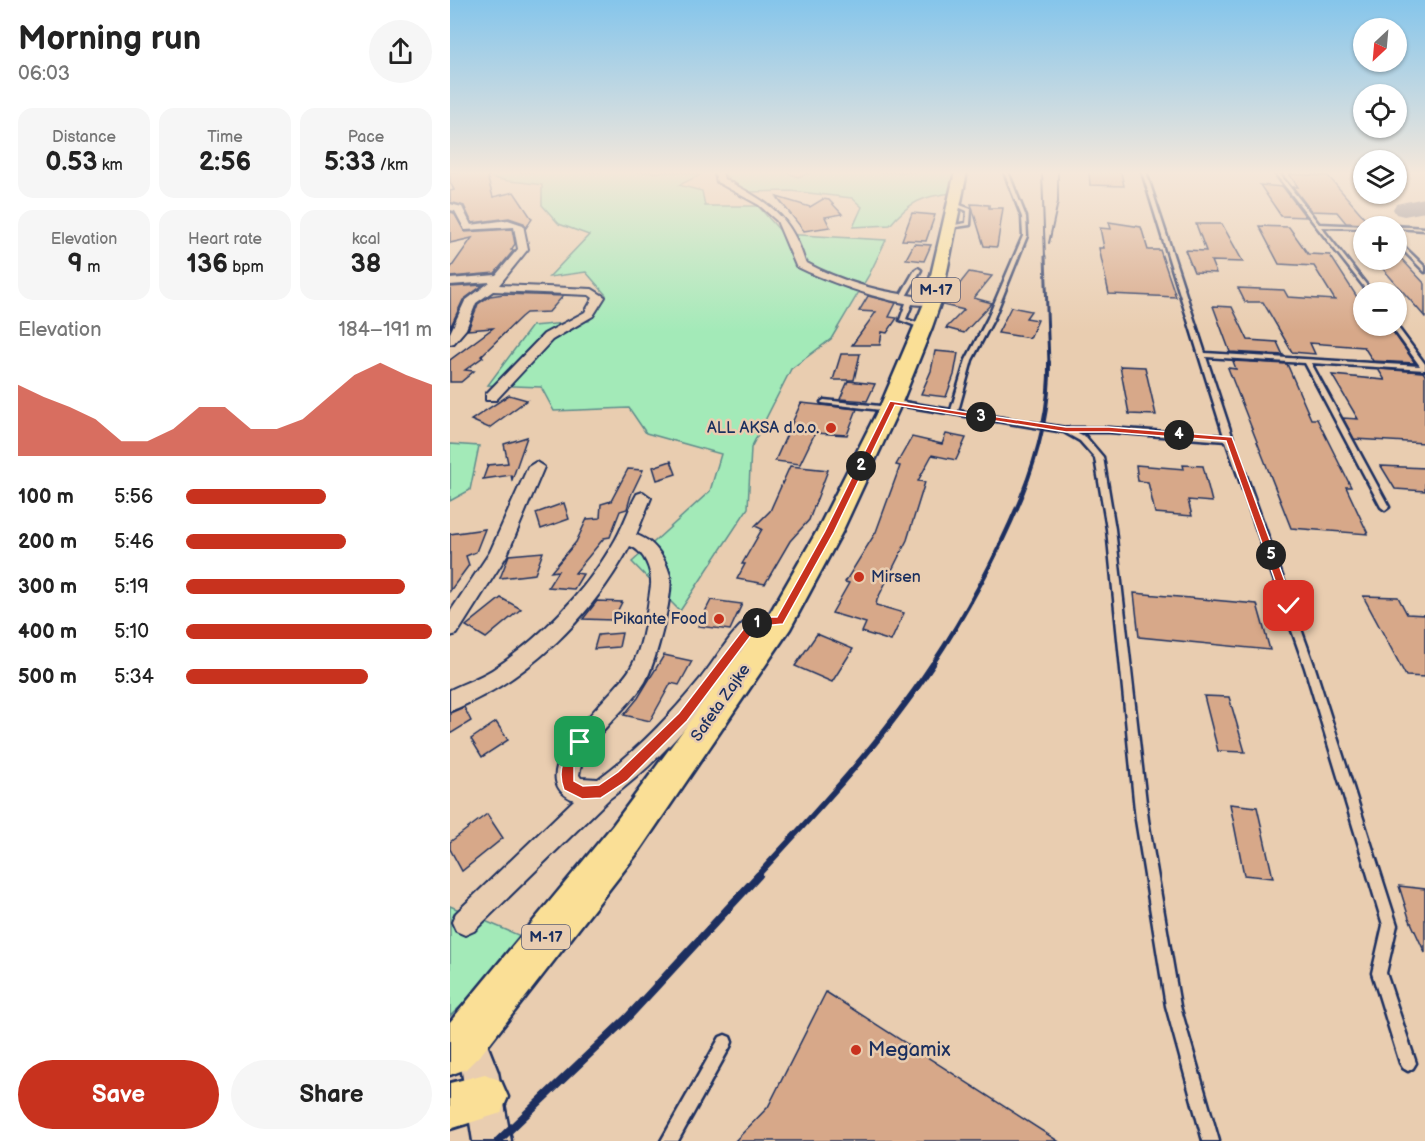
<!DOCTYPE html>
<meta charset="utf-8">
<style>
body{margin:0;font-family:"Balsamiq Sans",sans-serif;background:#f6f6f6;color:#222;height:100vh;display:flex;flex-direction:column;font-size:22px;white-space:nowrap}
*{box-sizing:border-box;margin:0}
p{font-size:20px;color:#767676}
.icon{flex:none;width:33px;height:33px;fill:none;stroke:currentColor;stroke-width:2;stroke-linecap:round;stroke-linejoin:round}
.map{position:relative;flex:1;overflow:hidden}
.sheet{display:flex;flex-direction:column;background:#fff;width:450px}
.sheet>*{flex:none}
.needle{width:39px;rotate:206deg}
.fabs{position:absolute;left:903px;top:18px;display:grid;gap:12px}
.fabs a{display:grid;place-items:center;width:54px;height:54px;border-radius:50%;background:#fff;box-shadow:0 2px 4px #0004;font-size:30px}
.pin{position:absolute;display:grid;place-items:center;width:51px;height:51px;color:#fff;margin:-26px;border-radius:12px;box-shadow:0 3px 9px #0006}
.km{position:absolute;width:30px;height:30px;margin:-15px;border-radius:50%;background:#222;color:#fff;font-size:16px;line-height:30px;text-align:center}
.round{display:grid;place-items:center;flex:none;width:63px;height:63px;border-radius:32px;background:#f6f6f6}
.head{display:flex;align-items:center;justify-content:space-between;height:102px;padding:0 18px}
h1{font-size:33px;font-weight:600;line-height:45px}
.metrics{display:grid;grid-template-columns:repeat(3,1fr);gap:9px;height:102px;padding:6px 18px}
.metrics div{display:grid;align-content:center;border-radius:15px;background:#f6f6f6;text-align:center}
.metrics b{font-size:26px;font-weight:600}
.metrics small{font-size:16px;font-weight:400}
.metrics p{font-size:16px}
.chart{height:168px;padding:12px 18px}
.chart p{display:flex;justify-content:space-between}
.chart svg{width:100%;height:108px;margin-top:6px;fill:#c8321e;opacity:.7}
.primary-button{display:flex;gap:12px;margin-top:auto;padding:12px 18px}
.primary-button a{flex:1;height:69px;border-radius:36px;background:#c8321e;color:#fff;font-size:24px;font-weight:600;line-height:69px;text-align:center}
.primary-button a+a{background:#f6f6f6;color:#222}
ul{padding:0 18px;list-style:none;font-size:20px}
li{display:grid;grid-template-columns:96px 72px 1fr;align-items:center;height:45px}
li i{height:15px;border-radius:8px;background:#c8321e}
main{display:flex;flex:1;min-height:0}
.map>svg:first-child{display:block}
</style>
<main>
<section class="sheet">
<div class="head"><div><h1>Morning run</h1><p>06:03</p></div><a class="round"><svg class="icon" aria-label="share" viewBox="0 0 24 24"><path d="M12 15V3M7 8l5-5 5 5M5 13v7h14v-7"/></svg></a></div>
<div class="metrics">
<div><p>Distance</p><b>0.53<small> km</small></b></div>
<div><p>Time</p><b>2:56</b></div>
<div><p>Pace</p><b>5:33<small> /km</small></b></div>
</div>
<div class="metrics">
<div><p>Elevation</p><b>9<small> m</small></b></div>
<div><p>Heart rate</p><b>136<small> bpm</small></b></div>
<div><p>kcal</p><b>38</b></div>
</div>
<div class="chart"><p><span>Elevation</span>184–191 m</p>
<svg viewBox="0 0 160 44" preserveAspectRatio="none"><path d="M0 44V15L10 20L20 24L30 29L40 38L50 38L60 33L70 24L80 24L90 33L100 33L110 29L120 20L130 11L140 6L150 11L160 15V44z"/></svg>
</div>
<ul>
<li><b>100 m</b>5:56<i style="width:57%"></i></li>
<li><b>200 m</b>5:46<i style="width:65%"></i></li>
<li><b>300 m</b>5:19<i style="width:89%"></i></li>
<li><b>400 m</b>5:10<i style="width:100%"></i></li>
<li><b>500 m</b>5:34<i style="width:74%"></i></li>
</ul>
<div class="primary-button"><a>Save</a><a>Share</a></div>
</section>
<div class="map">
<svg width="975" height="1141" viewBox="0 0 975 1141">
<rect width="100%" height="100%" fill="#e9cdb0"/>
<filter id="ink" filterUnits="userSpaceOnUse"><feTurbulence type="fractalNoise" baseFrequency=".0167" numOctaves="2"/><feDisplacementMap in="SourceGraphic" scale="12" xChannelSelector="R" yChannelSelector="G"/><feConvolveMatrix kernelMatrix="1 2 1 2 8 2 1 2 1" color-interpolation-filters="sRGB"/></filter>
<g filter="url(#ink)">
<g fill="#a3eab8" stroke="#5f8c8b" stroke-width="1.5">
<path d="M31,172H233L250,175L229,185L252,191L255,206H308L333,234L436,240L419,275L381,339L341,369L301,448L298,508L230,611L182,562L260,491L271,454L196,433L179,408L104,411L91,387L38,385L82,326L139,321L156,295L136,272L99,277L139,235L109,224L92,205V185C70,180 50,184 31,172Z"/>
<path d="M271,172H337L348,177L361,172H505L502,193C473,196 459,202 440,225L403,227L412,207L402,198L341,191L295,192Z"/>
<path d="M0,444L29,446L20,490L0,501Z"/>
<path d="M0,906L82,941L0,1016Z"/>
</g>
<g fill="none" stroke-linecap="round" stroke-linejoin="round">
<path fill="#827e87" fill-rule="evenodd" d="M975,198V212L954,216L946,214L943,209L946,204Z"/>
</g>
<g fill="#d7a889" stroke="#1b2f5e" stroke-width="1.5">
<path d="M0,172H36L43,197L64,192L82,219L76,228L74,223L59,218L22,223L14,206L0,202V191L4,190L0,182Z"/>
<path d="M639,172H671L674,186L640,185Z"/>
<path d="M839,174L878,176L914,217V224L896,223L887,212L861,211L843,187H848Z"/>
<path d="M810,185L833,187L856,217L831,216Z"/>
<path d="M327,197L360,207L373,199L379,200L392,214L375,217L380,227L354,231Z"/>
<path d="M521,204L539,205V208H553L547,247L534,246Z"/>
<path d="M0,212L4,213L15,232L62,229L65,244L61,250H64L45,273L0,277V269L22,238L0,243Z"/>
<path d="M462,213L485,215L476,241L452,240Z"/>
<path d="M659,222L691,227L698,250H710L726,297L659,294L649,248H654L650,228L661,229Z"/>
<path d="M746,224H772L793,262L761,261L766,273L744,272L735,250L756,251Z"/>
<path d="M809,226L839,227L858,254L880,255L907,297H914V326H939L965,363L923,361L914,347L860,343L865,354L842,352L813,302H795L788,288L834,290L838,297L885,300L864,266L829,264Z"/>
<path d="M464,244L481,245L474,261L456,259Z"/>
<path d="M946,253L975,284V317L927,262H946Z"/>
<path d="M519,272L542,276L524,298L542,303L514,333L496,328L514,310L493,305Z"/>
<path d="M33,285L13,300L0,328V287Z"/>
<path d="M54,294L113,296L99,312L76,313L71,317L31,356L33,357L15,370L24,371L11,382H0V360L43,328L18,330L28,304L40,296Z"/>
<path d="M418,296L446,303L439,317L447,318L437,333L432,332L430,345H402L426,312L409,311Z"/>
<path d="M763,306L782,307L798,340L827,342L833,355L780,352Z"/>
<path d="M561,307L581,311L576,318L588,320L580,338L548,333Z"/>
<path d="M485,351L508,353L504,375L496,397L471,394L481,371Z"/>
<path d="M391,354H410L404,380H383Z"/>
<path d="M783,361L837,364L861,419H867L901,487H896L918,534L841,528L778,368L786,369Z"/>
<path d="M670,366L695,367L706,415L679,414Z"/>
<path d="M928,369L973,372L975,375V443L904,439L893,418L908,419L882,375L935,380Z"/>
<path d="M398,381L425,384L417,401L390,399Z"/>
<path d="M59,395L77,400L39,428L21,420Z"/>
<path d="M351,403L407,409L397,435L365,433L350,464L325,461Z"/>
<path d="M496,434L516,438L506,460L482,455L468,481L475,482L457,540L427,600L426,605L454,613L441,641L412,632L416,623L382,613L399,583L395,582L426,532L450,466L446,465L462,437L492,444Z"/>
<path d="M77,437L62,480L61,475L33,479L38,465L58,463L54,444Z"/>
<path d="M221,461L226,474L207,480L203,467Z"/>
<path d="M686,465L734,469L733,465L753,466L762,502L738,500L742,516L705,513L698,482L688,481Z"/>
<path d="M340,466L378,470L359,520L340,541L315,584L287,579L295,564H292L312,529L305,526L320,511Z"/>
<path d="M931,466L975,468V491L945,489Z"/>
<path d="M178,469L193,470L181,495L177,509L170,511L160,537L154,538L125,573L133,574L124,589L98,587L108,571L101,572L126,542L137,519L150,518L151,504L161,501Z"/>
<path d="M114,503L119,519L91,529L86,513Z"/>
<path d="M35,529L26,552L16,556L19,565L0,591V534Z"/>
<path d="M93,552L85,574L50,578L59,555Z"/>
<path d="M684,593L807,604L820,650L689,637Z"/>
<path d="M913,596L948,597L957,614L975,615V677L956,676Z"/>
<path d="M51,598L71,609L36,638L16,626Z"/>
<path d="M261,600L292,604L280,630L248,626Z"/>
<path d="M147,601L172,602L163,620L133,619Z"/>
<path d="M172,633L169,647L144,649L148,635Z"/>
<path d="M367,634L403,649L382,682L345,666Z"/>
<path d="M214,655L242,661L229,685L221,683L200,721L174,715L188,698Z"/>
<path d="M754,696L779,697L795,752L768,751Z"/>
<path d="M14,707L21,721L0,734V713Z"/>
<path d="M46,722L58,740L32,757L21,739Z"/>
<path d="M780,804L807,807L823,878L794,875Z"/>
<path d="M37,814L53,838L12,871L0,849V842Z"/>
<path d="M949,886L975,889V953L959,918Z"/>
<path d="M376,992L608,1141H285L318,1107Z"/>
</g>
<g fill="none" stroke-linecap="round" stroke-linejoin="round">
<defs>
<g id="service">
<path d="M554,172H558L576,217L577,236L544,318L522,360L508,411L616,428H659L774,436L692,172H696L755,353L970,366L941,326L946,325L975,364V370L861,363L939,507L935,510L931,507L855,363L756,357L783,439L865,668L947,925L936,973L966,1063L963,1068L958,1071L953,1068L950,1063L922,973L933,925L855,668L776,441L659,432H626L636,437L653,457L665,529L698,820L730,1006L769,1141H753L716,1006L686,820L657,529L645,458L630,441L614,432L442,404L439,402L442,400L501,410L516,360L538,318L573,236L572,217Z"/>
<path d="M824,172H828L869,224L916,226H914V228L871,227L922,292H918Z"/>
<path d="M504,203L521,209L520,225L499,228V226L516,223L517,211L504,205Z"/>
<path d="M944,226L975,228V230L946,228V226Z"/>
<path d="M946,239L975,267V272L946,243Z"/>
<path d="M468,268L471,270L455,298L450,299L449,298L465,270Z"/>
<path d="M465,298L468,300L462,304L456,319L475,326V328H471L450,320L456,303Z"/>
<path d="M374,400L439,407L443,409L439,411L372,403L371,402Z"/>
<path d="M275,1035L280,1037L282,1042L280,1047L228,1141H211L270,1037Z"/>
</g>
<g id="minor">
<path d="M264,172H272L274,179C317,202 340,213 355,262C395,284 437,294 483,298L489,301C469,317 368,278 346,266L327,221L309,205L267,182Z"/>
<path d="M0,204L12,207L21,225L58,220L73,225L78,249L49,285L142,289L155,297L143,316L102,340L46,400H36V394L94,334L135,312L143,298L139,295L43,291L26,303L16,329L4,343L0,344V333L15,301L40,282L0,285V279L46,275L68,249L64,227L15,230L5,211L0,210Z"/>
<path d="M86,462L94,467L57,555L7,634L0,636V612L40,552L78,467Z"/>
<path d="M193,492L201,498L186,535C203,540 215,557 220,575C224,594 205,665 195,682C176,713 134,738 129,775L131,778L148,779C187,751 220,716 251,678C264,662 281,632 297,620C308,612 324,611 337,615L340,621L337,627L315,629L309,633C264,694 221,754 159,799L24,931L15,935L6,931L2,922L6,913L124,800C65,775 165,695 180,669C194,647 197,611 201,585C202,570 194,551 180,546C141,618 76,682 0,711V690C14,683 29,678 42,670C90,639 134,593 163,544C173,528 178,510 187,494Z"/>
</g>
<path id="tertiary" d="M17,1019L29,1024L48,1072L61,1141H23L12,1072L0,1037L5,1024Z"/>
<g id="primary">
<path d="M505,172H517L491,301L482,327L452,402L392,532L340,629L189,851L33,1052L16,1069L0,1075V1022L163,825L320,613L367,531L432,402L475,301Z"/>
<path d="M35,1074L51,1081L58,1097L51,1113L0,1129V1083Z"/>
</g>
</defs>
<use href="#service" stroke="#1b2f5e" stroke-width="5"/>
<use href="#minor" stroke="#1b2f5e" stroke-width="4"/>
<use href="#tertiary" stroke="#1b2f5e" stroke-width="5"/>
<use href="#primary" stroke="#1b2f5e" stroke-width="5"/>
<use href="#service" fill="#e9cdb0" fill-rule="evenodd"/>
<use href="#minor" fill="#e9cdb0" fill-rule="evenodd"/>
<use href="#tertiary" fill="#e9cdb0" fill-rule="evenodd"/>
<use href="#primary" fill="#fadf96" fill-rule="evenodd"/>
<g stroke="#1b2f5e" stroke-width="2">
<path d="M592,172L595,258"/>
<path d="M599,243L608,202V172"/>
</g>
<path stroke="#1b2f5e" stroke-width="3" d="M595,256L599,364"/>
<path stroke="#1b2f5e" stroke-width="4" d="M571,497C588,455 600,408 599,362"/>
<path stroke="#1b2f5e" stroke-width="4.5" d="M482,665C518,611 547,556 572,496"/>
<path stroke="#1b2f5e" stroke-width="6" d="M307,876C370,808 432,741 483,664"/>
<path stroke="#1b2f5e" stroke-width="8" d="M48,1141L177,1018L309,875"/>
</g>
</g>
<linearGradient id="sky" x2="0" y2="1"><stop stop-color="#85c5eb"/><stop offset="0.52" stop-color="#f5e8db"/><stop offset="1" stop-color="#f5e8db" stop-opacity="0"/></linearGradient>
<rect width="975" height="332" fill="url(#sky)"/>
<path fill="#c8321e" stroke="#fff" stroke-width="1.5" d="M440,401L616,427H659L782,437L844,606L843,609H835L834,606L776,441L659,432H616L445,405L384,532L333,624L313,626L305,630L237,721L177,781L151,798L132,799L114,790C106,769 115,756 126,738H135L136,742L124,764V781L133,786L149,785L168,772L229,713L298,623L312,617H327L375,531Z"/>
<g fill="#c8321e" stroke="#e9cdb0" stroke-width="2">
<circle cx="381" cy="428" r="6"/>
<circle cx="409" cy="577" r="6"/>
<circle cx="269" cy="619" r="6"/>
<circle cx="406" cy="1050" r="6"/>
</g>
<g text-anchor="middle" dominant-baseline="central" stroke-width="5" stroke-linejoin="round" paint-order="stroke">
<g fill="#e9cdb0" stroke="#595e77" stroke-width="1.5">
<rect x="462" y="278" width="48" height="24" rx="4.5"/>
<rect x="72" y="925" width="48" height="24" rx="4.5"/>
</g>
<g font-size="15" font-weight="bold" fill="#1b2f5e">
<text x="486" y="290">M-17</text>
<text x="96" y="937">M-17</text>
</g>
<g font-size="16" fill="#1b2f5e" stroke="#e9cdb0" text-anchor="end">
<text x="369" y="428">ALL AKSA d.o.o.</text>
<text x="421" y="577" text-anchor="start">Mirsen</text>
<text x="257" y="619">Pikante Food</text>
</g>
<g font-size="16" fill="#1b2f5e" stroke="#e9cdb0">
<text transform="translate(271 703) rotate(-55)">Safeta Zajke</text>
</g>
<g font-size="20" fill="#1b2f5e" stroke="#e9cdb0" text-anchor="start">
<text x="418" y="1050">Megamix</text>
</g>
</g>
</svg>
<div class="fabs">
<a><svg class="needle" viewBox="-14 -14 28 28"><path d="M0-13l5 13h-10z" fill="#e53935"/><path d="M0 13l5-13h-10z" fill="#767676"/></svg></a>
<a><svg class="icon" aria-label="locate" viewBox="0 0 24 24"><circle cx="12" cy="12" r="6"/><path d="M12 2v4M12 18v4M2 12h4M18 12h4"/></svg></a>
<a><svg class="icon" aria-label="layers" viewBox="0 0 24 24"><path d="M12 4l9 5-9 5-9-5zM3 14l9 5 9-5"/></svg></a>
<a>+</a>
<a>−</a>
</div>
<div class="pin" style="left:130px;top:742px;background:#1e9e55"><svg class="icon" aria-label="arrive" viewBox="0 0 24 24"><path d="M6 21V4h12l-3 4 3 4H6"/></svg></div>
<div class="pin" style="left:839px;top:606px;background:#d93025"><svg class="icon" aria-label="check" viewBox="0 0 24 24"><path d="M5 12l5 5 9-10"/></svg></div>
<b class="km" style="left:307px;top:623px">1</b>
<b class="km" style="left:411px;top:466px">2</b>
<b class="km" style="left:531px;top:417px">3</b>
<b class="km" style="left:729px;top:435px">4</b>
<b class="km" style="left:821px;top:555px">5</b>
</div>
</main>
